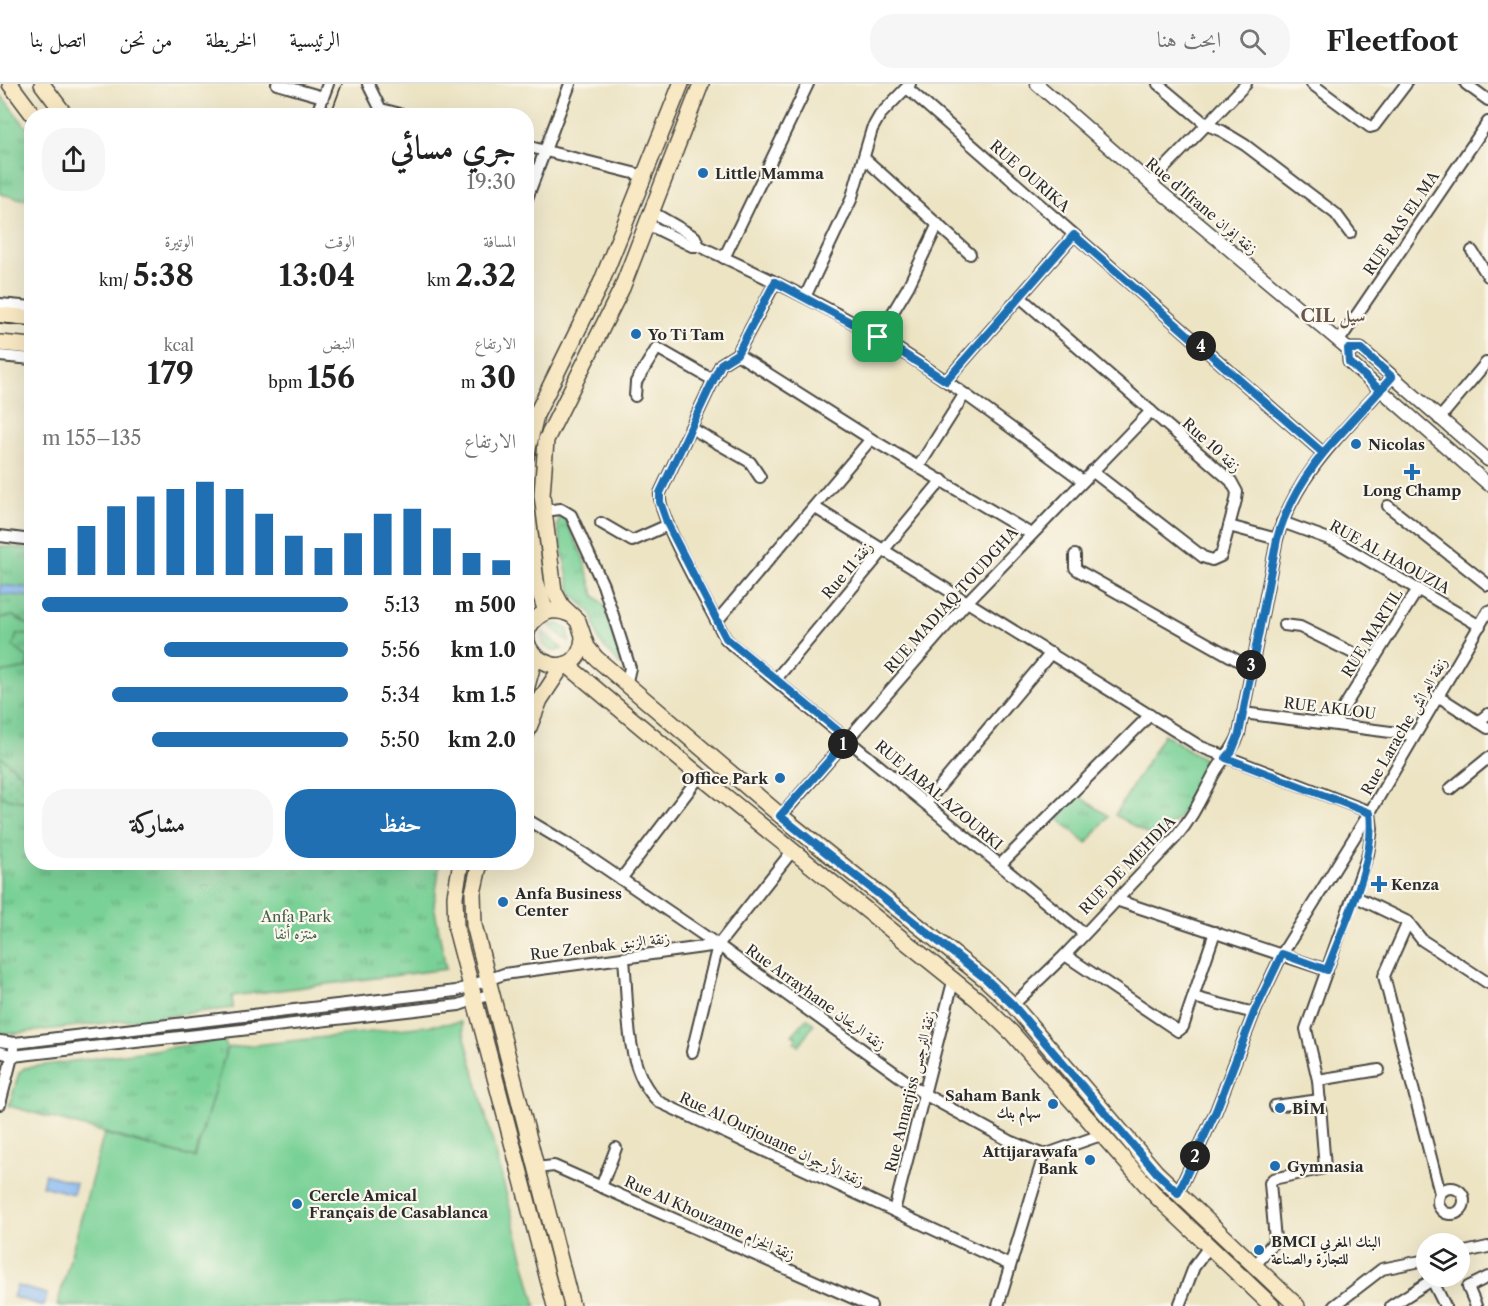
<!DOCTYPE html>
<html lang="ar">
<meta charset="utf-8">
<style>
body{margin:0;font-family:"Libre Caslon Text",Amiri,serif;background:#f6f6f6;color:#222;direction:rtl;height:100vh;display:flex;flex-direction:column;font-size:22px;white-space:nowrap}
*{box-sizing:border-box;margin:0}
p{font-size:20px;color:#767676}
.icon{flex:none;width:33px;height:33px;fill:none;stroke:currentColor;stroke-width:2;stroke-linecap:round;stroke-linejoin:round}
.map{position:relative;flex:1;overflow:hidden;direction:ltr}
.side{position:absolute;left:24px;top:24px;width:510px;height:762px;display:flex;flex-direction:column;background:#fff;border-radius:24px;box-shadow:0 6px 24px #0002;direction:rtl}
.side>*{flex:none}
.controls{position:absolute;left:1416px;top:1149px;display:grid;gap:12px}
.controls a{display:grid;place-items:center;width:54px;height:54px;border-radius:50%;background:#fff;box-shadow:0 6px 24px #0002;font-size:30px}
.pin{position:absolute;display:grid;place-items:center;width:51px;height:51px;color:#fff;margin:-26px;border-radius:12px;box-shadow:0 3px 9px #0006}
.km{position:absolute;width:30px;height:30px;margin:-15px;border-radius:50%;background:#222;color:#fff;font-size:16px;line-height:30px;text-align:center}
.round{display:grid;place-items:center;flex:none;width:63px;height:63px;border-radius:24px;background:#f6f6f6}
.headline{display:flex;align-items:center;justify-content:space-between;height:102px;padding:0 18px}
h1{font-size:33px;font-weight:800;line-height:45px}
.metrics{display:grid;grid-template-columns:repeat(3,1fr);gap:9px;height:102px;padding:6px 18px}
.metrics div{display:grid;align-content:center}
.metrics b{font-size:30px;font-weight:800}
.metrics small{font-size:16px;font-weight:400}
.metrics p{font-size:16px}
.chart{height:168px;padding:12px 18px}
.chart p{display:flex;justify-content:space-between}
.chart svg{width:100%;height:108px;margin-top:6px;stroke:#1f6fb2;stroke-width:6}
.action{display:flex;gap:12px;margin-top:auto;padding:12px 18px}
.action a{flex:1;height:69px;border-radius:24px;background:#1f6fb2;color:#fff;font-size:24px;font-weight:800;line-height:69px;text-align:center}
.action a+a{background:#f6f6f6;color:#222}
ul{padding:0 18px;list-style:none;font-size:20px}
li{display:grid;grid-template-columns:96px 72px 1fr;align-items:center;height:45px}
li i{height:15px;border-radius:8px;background:#1f6fb2}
header{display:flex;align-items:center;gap:36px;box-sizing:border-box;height:84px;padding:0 30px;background:#fff;border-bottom:2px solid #e0e0e0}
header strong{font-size:28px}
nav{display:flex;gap:33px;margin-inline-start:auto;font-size:21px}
.search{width:420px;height:54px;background:#f6f6f6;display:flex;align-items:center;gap:15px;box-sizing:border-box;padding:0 21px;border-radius:24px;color:#767676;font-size:22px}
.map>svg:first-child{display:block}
</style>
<header>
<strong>Fleetfoot</strong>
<div class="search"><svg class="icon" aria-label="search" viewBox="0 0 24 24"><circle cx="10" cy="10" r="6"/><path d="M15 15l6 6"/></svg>ابحث هنا</div>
<nav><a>الرئيسية</a><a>الخريطة</a><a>من نحن</a><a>اتصل بنا</a></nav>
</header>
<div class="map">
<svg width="1488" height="1222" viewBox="0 0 1488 1222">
<defs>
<pattern id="grass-tufts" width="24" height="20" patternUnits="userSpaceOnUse" patternTransform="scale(1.5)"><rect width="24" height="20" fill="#7ad197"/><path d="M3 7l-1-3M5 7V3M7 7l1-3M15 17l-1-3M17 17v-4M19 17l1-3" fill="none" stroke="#64aa7b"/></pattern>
<pattern id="garden-dots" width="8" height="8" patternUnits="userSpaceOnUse" patternTransform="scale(1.5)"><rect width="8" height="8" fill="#7ad197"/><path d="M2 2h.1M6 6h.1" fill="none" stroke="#64aa7b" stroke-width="1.8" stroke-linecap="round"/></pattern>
</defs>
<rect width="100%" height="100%" fill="#fbf7ec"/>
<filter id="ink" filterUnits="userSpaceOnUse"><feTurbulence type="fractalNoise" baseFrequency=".0167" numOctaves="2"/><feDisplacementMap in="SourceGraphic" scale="12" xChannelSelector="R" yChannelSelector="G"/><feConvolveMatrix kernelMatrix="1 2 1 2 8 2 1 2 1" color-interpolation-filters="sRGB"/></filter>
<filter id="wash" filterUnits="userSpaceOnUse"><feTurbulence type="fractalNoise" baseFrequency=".008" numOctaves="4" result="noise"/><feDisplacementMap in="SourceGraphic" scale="24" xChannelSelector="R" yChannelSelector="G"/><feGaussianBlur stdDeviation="1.35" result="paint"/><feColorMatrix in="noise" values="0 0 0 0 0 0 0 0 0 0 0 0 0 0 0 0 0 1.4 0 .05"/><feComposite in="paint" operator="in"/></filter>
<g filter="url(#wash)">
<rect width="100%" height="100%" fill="#ede4c4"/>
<g fill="url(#grass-tufts)" stroke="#527e61" stroke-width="1.5">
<path d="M0,10L31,49V117L0,110Z"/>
<path d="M560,432L564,433L582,470L594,511L604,521L621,577L620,581L599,557L592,530L571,509L557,442Z"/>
<path d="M0,462L31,465L32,778L440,779L434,821L446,885L232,912L233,924L10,950L0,948Z"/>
<path d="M559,540L568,546L569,558L549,541Z"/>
<path d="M543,548L562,565C549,569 540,561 543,548Z"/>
<path d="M1164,650L1210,679L1180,732L1156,755L1115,731Z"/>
<path d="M1079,712L1108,732L1087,760L1058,734Z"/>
<path d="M224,956L227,964L195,1074L9,1022L19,989L24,984Z"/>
</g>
<g fill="url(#garden-dots)" stroke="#527e61" stroke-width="1.5">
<path d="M0,672L31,697V719L0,713Z"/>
<path d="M807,934L814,940L799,962L794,958L797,954L792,951Z"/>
</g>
<g fill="#7ad197" stroke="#527e61" stroke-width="1.5">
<path d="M13,532L31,542V551L17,550L13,562L28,574V584L0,589V534Z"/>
<path d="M461,938L536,1222H57L104,1050L195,1074L227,964Z"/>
</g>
<g fill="#83b7f1" stroke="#57718e" stroke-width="1.5">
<path d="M0,501L31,504V513L0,510Z"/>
<path d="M45,1090L76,1099L73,1110L42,1102Z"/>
<path d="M17,1202L47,1210L44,1222L13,1213Z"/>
</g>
</g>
<g filter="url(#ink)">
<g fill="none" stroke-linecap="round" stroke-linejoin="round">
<defs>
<g id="minor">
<path d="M277,0L323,13"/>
<path d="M368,0L384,32"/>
<path d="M1158,0L1207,41L1222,47L1245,61L1336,130L1350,149"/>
<path d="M1312,0L1370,43L1374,42L1406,0"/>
<path d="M1466,0L1488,16"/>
<path d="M907,4L1323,369"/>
<path d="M381,25L408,32"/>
<path d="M316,32L328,0"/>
<path d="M526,62L645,92"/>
<path d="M864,74L970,170"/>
<path d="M1150,99L1246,0"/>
<path d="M526,117L570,0"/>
<path d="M652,128L695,153L699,162"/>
<path d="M647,140L692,162H699C760,190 820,219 878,253C950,296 1016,348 1083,397"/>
<path d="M1472,167L1488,192"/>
<path d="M724,174L808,0"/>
<path d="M775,199L737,270L721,280L660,409C656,432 713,528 725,554L732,561L1083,849"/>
<path d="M805,213L851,116L872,45L880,31L910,0"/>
<path d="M1020,213L1231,397L1237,408L1236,416L1221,472L1212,476L1203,473L1092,387"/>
<path d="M0,220L32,223"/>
<path d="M878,253L908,203L938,140"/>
<path d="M1339,257L1488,38"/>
<path d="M737,270L871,355L1031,450"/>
<path d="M0,272L32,275"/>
<path d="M946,297L1074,151"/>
<path d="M635,312L636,298L657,264L713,296"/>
<path d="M1439,335L1486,279"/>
<path d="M691,344L750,378L760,393"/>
<path d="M919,382L964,311"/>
<path d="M1388,422L1488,501"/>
<path d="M814,423L1201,663L1370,728L1282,870L1254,929L1216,1027L1178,1109"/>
<path d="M543,427L561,425L571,431L603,501L613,531L630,584L626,601"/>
<path d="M1282,438L1337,458L1480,542"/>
<path d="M601,439L632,457L668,441"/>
<path d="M1229,442L1277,455"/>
<path d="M0,452L32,456"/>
<path d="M1075,471V484L1079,487L1251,584"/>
<path d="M717,537L871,355"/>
<path d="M1284,541L1300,543L1371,578"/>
<path d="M776,595L942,396"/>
<path d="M1438,612L1488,644"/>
<path d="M1243,629L1414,651"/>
<path d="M1478,638L1488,630"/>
<path d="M1334,639L1418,505"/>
<path d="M1450,705L1488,674"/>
<path d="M926,719L1051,569"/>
<path d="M781,732L967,518L1151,327"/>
<path d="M526,735L583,769L718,861L924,1010L1010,1057L1044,1071L1101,1051"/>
<path d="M1000,781L1150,631"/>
<path d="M621,795L700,692"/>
<path d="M1354,812L1408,838L1422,856L1488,899"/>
<path d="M1116,816L1327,886"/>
<path d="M1408,838L1384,892L1440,1109"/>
<path d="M1065,871L1178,947L1183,943L1215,848"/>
<path d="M624,876C629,920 623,986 659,1018L1010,1181"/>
<path d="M1193,913L1254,929"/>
<path d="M1013,921L1065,871L1176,753C1193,733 1202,712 1214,690C1222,675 1234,666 1239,650L1277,455C1296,388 1348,344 1392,293"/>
<path d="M0,957L15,959L456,907L504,890L718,861"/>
<path d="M0,968L13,972L459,921L491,910"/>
<path d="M692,968L718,861L793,766"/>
<path d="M1318,996L1379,986"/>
<path d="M0,1020L14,965"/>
<path d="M1275,1022L1320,1016"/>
<path d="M536,1084L554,1082L871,1222"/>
<path d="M601,1103L616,1064"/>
<circle cx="1451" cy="1117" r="13"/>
<path d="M894,1127L954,894"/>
<path d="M1460,1169L1488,1163"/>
<path d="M1255,1182L1275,1156L1270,1099L1273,1095L1325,1084L1318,996L1306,945L1368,770L1372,745L1370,728L1488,527"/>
<path d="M1430,1192L1445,1222"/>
<path d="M998,1222L1044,1071"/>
<path d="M1179,1222L1194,1183L1208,1164"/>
<path d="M1334,1222L1382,1185L1426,1176"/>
<path d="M1391,1222L1432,1196"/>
<path d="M1476,1222L1468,1203L1488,1193"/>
</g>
<g id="tertiary">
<path d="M1037,0L1150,99L1348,265H1361L1488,376"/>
<path d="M1348,265L1349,278L1488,400"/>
</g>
<g id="secondary">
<path d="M10,0L34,32"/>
<path d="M42,0L66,32"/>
<path d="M701,0L622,204L546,356L542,411L554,507L562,522L578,537L587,563L596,574L781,732L985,895L1013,921L1156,1088L1297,1222"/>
<path d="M0,231L32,234"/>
<path d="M0,259L32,262"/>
<path d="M526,373L536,331L601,199L681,0"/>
<path d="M526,417L536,497L546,528"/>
<path d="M569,530C558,525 548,525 538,533C497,565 578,612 583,554"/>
<path d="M566,580L700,692L978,916L1012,949L1157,1113L1272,1222"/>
<path d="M526,606L535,573"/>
<path d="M526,651L540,616L563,581"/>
<path d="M461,778L455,812L456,845L555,1222"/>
<path d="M480,778L473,809L474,841L572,1222"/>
</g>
</defs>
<use href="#minor" stroke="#484742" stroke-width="14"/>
<use href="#tertiary" stroke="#484742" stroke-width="15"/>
<use href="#secondary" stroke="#484742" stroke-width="18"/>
<use href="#minor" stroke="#fff" stroke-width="10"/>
<use href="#tertiary" stroke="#fff" stroke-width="12"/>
<use href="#secondary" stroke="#f8e8c3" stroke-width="15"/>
<g stroke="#2b2b2b" stroke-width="1.5">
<path d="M330,32L342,0"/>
<path d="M0,239L32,242"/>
</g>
</g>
</g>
<g fill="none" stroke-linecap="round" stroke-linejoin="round" filter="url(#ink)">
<defs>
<path id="route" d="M878,253L775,198L737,270L721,280L660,409V418L668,441L726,554L848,655L780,732L986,895L1013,921L1156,1088L1178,1109L1216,1027L1254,929L1282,870L1327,886C1344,840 1376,778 1370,729L1226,674L1232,667L1239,650L1277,455C1294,394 1338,351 1380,306L1349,278L1348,265H1361L1392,293C1369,319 1346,344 1323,369L1074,151L946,297L878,253"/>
</defs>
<use href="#route" stroke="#fff" stroke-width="12"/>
<use href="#route" stroke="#1f6fb2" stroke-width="8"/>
</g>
<g fill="#1f6fb2" stroke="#fbf7ec" stroke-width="2">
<circle cx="703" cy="89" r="6"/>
<circle cx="636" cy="250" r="6"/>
<circle cx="1356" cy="360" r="6"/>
<path d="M1409 379h6v6h6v6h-6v6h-6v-6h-6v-6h6z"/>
<circle cx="780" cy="694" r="6"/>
<path d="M1376 791h6v6h6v6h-6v6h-6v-6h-6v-6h6z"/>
<circle cx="503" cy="818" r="6"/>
<circle cx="1053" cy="1020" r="6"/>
<circle cx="1280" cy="1024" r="6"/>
<circle cx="1090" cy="1076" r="6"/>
<circle cx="1275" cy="1082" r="6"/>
<circle cx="297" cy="1120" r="6"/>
<circle cx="1259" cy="1166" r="6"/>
</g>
<g text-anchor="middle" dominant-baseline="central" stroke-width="4.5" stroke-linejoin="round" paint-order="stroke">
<g font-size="15" font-weight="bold" fill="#2b2b2b" stroke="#fbf7ec" text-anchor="start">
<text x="715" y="89">Little Mamma</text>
<text x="648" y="250">Yo Ti Tam</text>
<text x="1368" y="360">Nicolas</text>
<text x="1412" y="406" text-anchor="middle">Long Champ</text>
<text x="768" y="694" text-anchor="end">Office Park</text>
<text x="1391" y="800">Kenza</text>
<text x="515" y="809">Anfa Business<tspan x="515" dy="17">Center</tspan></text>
<text x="1041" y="1011" text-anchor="end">Saham Bank<tspan x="1041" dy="17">سهام بنك</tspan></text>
<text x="1292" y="1024">BİM</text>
<text x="1078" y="1067" text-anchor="end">Attijarawafa<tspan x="1078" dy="17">Bank</tspan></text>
<text x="1287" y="1082">Gymnasia</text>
<text x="309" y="1111">Cercle Amical<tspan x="309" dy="17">Français de Casablanca</tspan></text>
<text x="1271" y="1157">BMCI البنك المغربي<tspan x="1271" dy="17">للتجارة والصناعة</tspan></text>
</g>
<g font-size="15" fill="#2b2b2b" stroke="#fbf7ec">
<text transform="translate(1030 92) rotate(41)">RUE OURIKA</text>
<text transform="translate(1202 122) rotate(40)">Rue d'Ifrane زنقة إفران</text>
<text transform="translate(1401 139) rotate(-56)">RUE RAS EL MA</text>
<text transform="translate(1212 361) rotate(42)">Rue 10 زنقة</text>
<text transform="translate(1390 473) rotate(29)">RUE AL HAOUZIA</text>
<text transform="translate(847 486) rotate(-50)">Rue 11 زنقة</text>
<text transform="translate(951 516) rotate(-48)">RUE MADIAQ TOUDGHA</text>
<text transform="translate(1372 549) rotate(-58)">RUE MARTIL</text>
<text transform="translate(1330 624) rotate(7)">RUE AKLOU</text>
<text transform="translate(1404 642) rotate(-60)">Rue Larache زنقة العرائش</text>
<text transform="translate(939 711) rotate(40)">RUE JABAL AZOURKI</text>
<text transform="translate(1127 781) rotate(-46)">RUE DE MEHDIA</text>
<text transform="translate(600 862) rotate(-7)">Rue Zenbak زنقة الزنبق</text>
<text transform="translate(816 913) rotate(36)">Rue Arrayhane زنقة الريحان</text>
<text transform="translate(910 1007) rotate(-76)">Rue Annarjiss زنقة النرجس</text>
<text transform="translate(772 1055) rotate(25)">Rue Al Ourjouane زنقة الأرجوان</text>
<text transform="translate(710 1134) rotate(24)">Rue Al Khouzame زنقة الخزام</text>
</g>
<g font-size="15" fill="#435d4b" stroke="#fbf7ec">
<text x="296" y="832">Anfa Park<tspan x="296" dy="17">منتزه أنفا</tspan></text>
</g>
<g font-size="18" font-weight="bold" fill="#68574d" stroke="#fbf7ec">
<text x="1333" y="232">CIL سيل</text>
</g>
</g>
</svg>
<div class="controls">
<a><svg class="icon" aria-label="layers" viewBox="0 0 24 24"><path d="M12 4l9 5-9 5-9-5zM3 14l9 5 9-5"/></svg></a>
</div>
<div class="pin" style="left:878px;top:253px;background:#1e9e55"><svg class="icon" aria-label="arrive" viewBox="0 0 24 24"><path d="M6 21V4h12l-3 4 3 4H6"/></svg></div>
<b class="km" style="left:843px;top:660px">1</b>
<b class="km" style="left:1195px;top:1072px">2</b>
<b class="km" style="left:1251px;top:581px">3</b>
<b class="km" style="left:1201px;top:262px">4</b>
<section class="side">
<div class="headline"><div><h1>جري مسائي</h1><p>19:30</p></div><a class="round"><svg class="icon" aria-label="share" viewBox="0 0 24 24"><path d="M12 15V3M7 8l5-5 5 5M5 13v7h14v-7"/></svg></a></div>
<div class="metrics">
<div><p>المسافة</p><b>2.32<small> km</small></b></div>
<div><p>الوقت</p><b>13:04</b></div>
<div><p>الوتيرة</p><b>5:38<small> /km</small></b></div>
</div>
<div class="metrics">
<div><p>الارتفاع</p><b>30<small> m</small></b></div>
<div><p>النبض</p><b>156<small> bpm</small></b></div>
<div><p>kcal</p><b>179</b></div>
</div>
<div class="chart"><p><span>الارتفاع</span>135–155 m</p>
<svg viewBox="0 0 160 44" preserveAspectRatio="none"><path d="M5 44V33M15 44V24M25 44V16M35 44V12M45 44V9M55 44V6M65 44V9M75 44V19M85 44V28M95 44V33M105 44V27M115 44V19M125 44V17M135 44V25M145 44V35M155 44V38"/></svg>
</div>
<ul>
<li><b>500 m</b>5:13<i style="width:100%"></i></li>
<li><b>1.0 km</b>5:56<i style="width:60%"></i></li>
<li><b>1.5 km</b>5:34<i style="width:77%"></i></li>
<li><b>2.0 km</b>5:50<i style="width:64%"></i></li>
</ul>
<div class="action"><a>حفظ</a><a>مشاركة</a></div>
</section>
</div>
